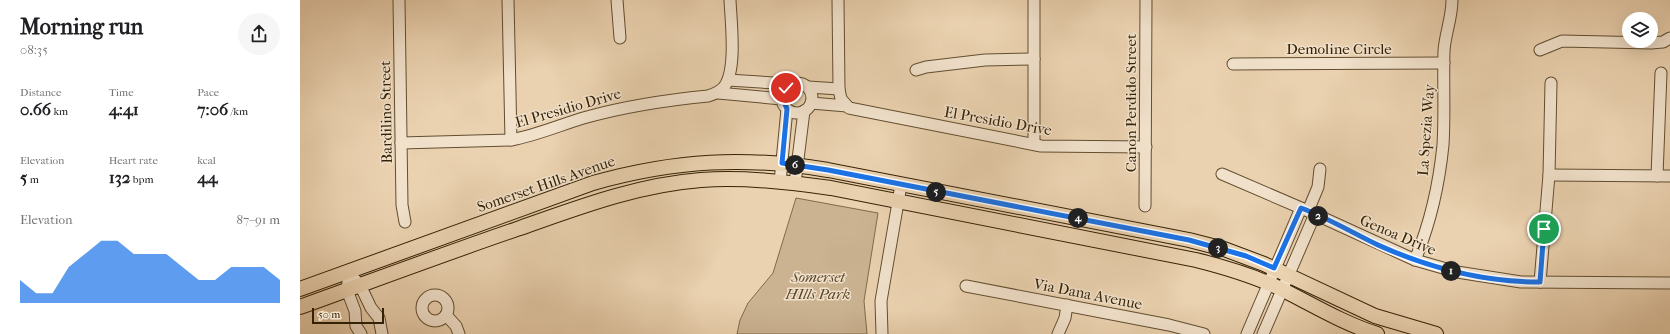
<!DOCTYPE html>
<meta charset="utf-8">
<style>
body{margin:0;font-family:"IM FELL French Canon",serif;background:#f6f6f6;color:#202124;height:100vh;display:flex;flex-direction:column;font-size:15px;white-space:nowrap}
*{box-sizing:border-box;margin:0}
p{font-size:13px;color:#757577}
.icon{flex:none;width:22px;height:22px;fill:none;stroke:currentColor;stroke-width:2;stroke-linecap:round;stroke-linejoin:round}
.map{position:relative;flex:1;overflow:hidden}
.panel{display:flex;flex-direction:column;background:#fff;width:300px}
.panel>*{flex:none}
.buttons{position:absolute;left:1322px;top:12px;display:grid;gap:8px}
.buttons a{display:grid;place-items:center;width:36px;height:36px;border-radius:50%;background:#fff;box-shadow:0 4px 16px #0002;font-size:20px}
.scale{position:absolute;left:12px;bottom:10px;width:72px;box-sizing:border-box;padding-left:4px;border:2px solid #352205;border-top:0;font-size:11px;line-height:14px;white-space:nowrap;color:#352205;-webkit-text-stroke:3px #f1e1cb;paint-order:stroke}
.pin{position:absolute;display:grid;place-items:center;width:34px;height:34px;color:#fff;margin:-17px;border:2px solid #fff;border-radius:50%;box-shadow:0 1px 4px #0007}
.km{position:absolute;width:20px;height:20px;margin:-10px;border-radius:50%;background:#222;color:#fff;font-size:11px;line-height:20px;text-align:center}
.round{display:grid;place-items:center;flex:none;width:42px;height:42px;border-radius:21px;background:#f6f6f6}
.overview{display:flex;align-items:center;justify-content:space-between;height:68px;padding:0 20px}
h1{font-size:22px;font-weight:700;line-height:30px}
.figures{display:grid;grid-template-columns:repeat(3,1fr);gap:6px;height:68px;padding:4px 20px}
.figures div{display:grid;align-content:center}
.figures b{font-size:17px;font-weight:700}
.figures small{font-size:11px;font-weight:400}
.figures p{font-size:11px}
.chart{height:112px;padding:8px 20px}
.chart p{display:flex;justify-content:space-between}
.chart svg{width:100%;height:72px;margin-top:4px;fill:#1a73e8;opacity:.7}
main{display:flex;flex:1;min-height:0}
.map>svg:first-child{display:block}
</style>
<main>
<section class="panel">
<div class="overview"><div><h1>Morning run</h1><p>08:35</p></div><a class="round"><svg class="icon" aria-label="share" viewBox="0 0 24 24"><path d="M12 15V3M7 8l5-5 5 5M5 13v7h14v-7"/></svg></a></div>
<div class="figures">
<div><p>Distance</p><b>0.66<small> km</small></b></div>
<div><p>Time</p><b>4:41</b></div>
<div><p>Pace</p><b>7:06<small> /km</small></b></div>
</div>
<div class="figures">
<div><p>Elevation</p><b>5<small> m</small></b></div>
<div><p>Heart rate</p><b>132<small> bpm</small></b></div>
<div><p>kcal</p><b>44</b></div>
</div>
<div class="chart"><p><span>Elevation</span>87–91 m</p>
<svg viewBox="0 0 160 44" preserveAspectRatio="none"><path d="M0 44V30L10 38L20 38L30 22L40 14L50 6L60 6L70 14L80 14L90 14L100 22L110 30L120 30L130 22L140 22L150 22L160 30V44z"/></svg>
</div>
</section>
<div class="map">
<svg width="1370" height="334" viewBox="0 0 1370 334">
<rect width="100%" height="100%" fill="#ead1af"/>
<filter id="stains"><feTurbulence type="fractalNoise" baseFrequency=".005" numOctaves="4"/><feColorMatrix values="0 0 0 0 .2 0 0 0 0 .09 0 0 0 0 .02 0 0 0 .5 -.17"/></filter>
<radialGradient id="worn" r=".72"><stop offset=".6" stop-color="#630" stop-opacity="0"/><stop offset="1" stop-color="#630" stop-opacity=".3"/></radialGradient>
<path fill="#cbb392" stroke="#806a4c" d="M496,198L578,213L564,301L567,334H437L440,320L448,303L473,273Z"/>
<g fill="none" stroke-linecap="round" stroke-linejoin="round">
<defs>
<g id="minor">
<path d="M99,0L102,205L105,222"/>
<path d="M208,0L211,140"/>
<path d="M317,0L320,38"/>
<path d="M538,0L539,89L541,99L549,108L741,146L846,147"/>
<path d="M1240,50L1262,41L1351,43L1363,42L1370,38"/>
<path d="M933,64L1144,63"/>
<path d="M616,70L626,67L685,60L734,59"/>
<path d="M428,80L490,84"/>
<circle cx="497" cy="98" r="15"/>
<path d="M508,87L539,89"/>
<path d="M418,93L482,99"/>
<path d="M511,103L547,106"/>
<path d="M101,143L211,140C238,135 262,124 287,117C327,106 367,100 408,96C414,94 420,92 424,87C437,70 431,22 430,0"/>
<path d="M734,144V0"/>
<path d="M922,174L1008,211L1115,260L1157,272L1221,282L1370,283"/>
<path d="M1249,175L1370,176"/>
<path d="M1357,176L1361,73"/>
<path d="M480,182L487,109"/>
<path d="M495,183L504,111"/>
<path d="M845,206L846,0"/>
<path d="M1008,211L1018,187L1020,169"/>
<path d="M1115,260C1130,224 1139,185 1143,145C1145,114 1143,82 1144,51C1145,34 1152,18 1152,0"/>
<path d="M48,272L60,285L71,308L79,318L82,334"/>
<path d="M48,282L47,290L55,311L56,326L61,334"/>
<path d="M1240,282L1249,175L1251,83"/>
<path d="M666,286L869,325L904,334"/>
<circle cx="135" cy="308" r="13"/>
<path d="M146,315L156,326L159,334"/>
<path d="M582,334L581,301L601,185"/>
<path d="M758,334L765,318L767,305"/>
<path d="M947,334L1001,208"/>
<path d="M963,334L1015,214"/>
</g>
<g id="major">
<path d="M0,289L293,183C375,160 445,156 528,170L889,240L924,249L964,264L1075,316L1136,334"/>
<path d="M0,307C72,281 144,254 217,229C277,208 336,185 401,180C444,177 488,182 531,188L896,260C924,267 951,275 977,287C1010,303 1042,323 1077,334"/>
</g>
</defs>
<use href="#minor" stroke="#624e30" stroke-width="13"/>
<use href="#major" stroke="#352205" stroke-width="16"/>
<use href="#minor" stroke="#f1e1cb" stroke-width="11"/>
<use href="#major" stroke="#ead1af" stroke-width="14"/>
</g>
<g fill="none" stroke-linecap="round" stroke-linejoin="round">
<defs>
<path id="route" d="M486,88L482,97L487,109L482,163L528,170L889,240L946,256L974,268L1001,208C1028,218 1053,233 1078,245C1129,268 1184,282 1240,282L1244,229"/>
</defs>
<use href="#route" stroke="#fff" stroke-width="8"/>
<use href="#route" stroke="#1a73e8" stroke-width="5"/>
</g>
<g text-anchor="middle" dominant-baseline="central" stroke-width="3" stroke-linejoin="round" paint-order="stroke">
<g font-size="15" fill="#352205" stroke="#f1e1cb">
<text x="1039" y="49">Demoline Circle</text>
<text transform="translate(831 103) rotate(-90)">Canon Perdido Street</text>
<text transform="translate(268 108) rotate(-16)">El Presidio Drive</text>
<text transform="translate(86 112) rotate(-91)">Bardilino Street</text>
<text transform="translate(698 121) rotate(10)">El Presidio Drive</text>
<text transform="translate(1126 130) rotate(-86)">La Spezia Way</text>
<text transform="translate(246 184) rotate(-19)">Somerset Hills Avenue</text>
<text transform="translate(1098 235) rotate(23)">Genoa Drive</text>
<text transform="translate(788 294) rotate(11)">Via Dana Avenue</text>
</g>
<g font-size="15" font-style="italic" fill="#5a4628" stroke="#f1e1cb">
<text x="518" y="277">Somerset<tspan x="518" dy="17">HIlls Park</tspan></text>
</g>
</g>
<rect width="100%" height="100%" filter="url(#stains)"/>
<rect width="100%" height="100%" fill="url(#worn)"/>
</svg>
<div class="buttons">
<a><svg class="icon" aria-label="layers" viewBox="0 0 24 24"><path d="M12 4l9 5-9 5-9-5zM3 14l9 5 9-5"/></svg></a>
</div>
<div class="scale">50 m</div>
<div class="pin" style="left:1244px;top:229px;background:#1e9e55"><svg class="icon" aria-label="arrive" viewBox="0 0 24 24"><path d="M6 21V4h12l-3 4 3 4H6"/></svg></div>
<div class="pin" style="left:486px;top:88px;background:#d93025"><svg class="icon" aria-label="check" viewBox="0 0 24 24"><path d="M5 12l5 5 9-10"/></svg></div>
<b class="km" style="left:1151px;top:271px">1</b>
<b class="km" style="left:1018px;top:216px">2</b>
<b class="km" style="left:918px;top:248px">3</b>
<b class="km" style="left:778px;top:218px">4</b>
<b class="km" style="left:636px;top:192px">5</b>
<b class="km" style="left:495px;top:165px">6</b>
</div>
</main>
